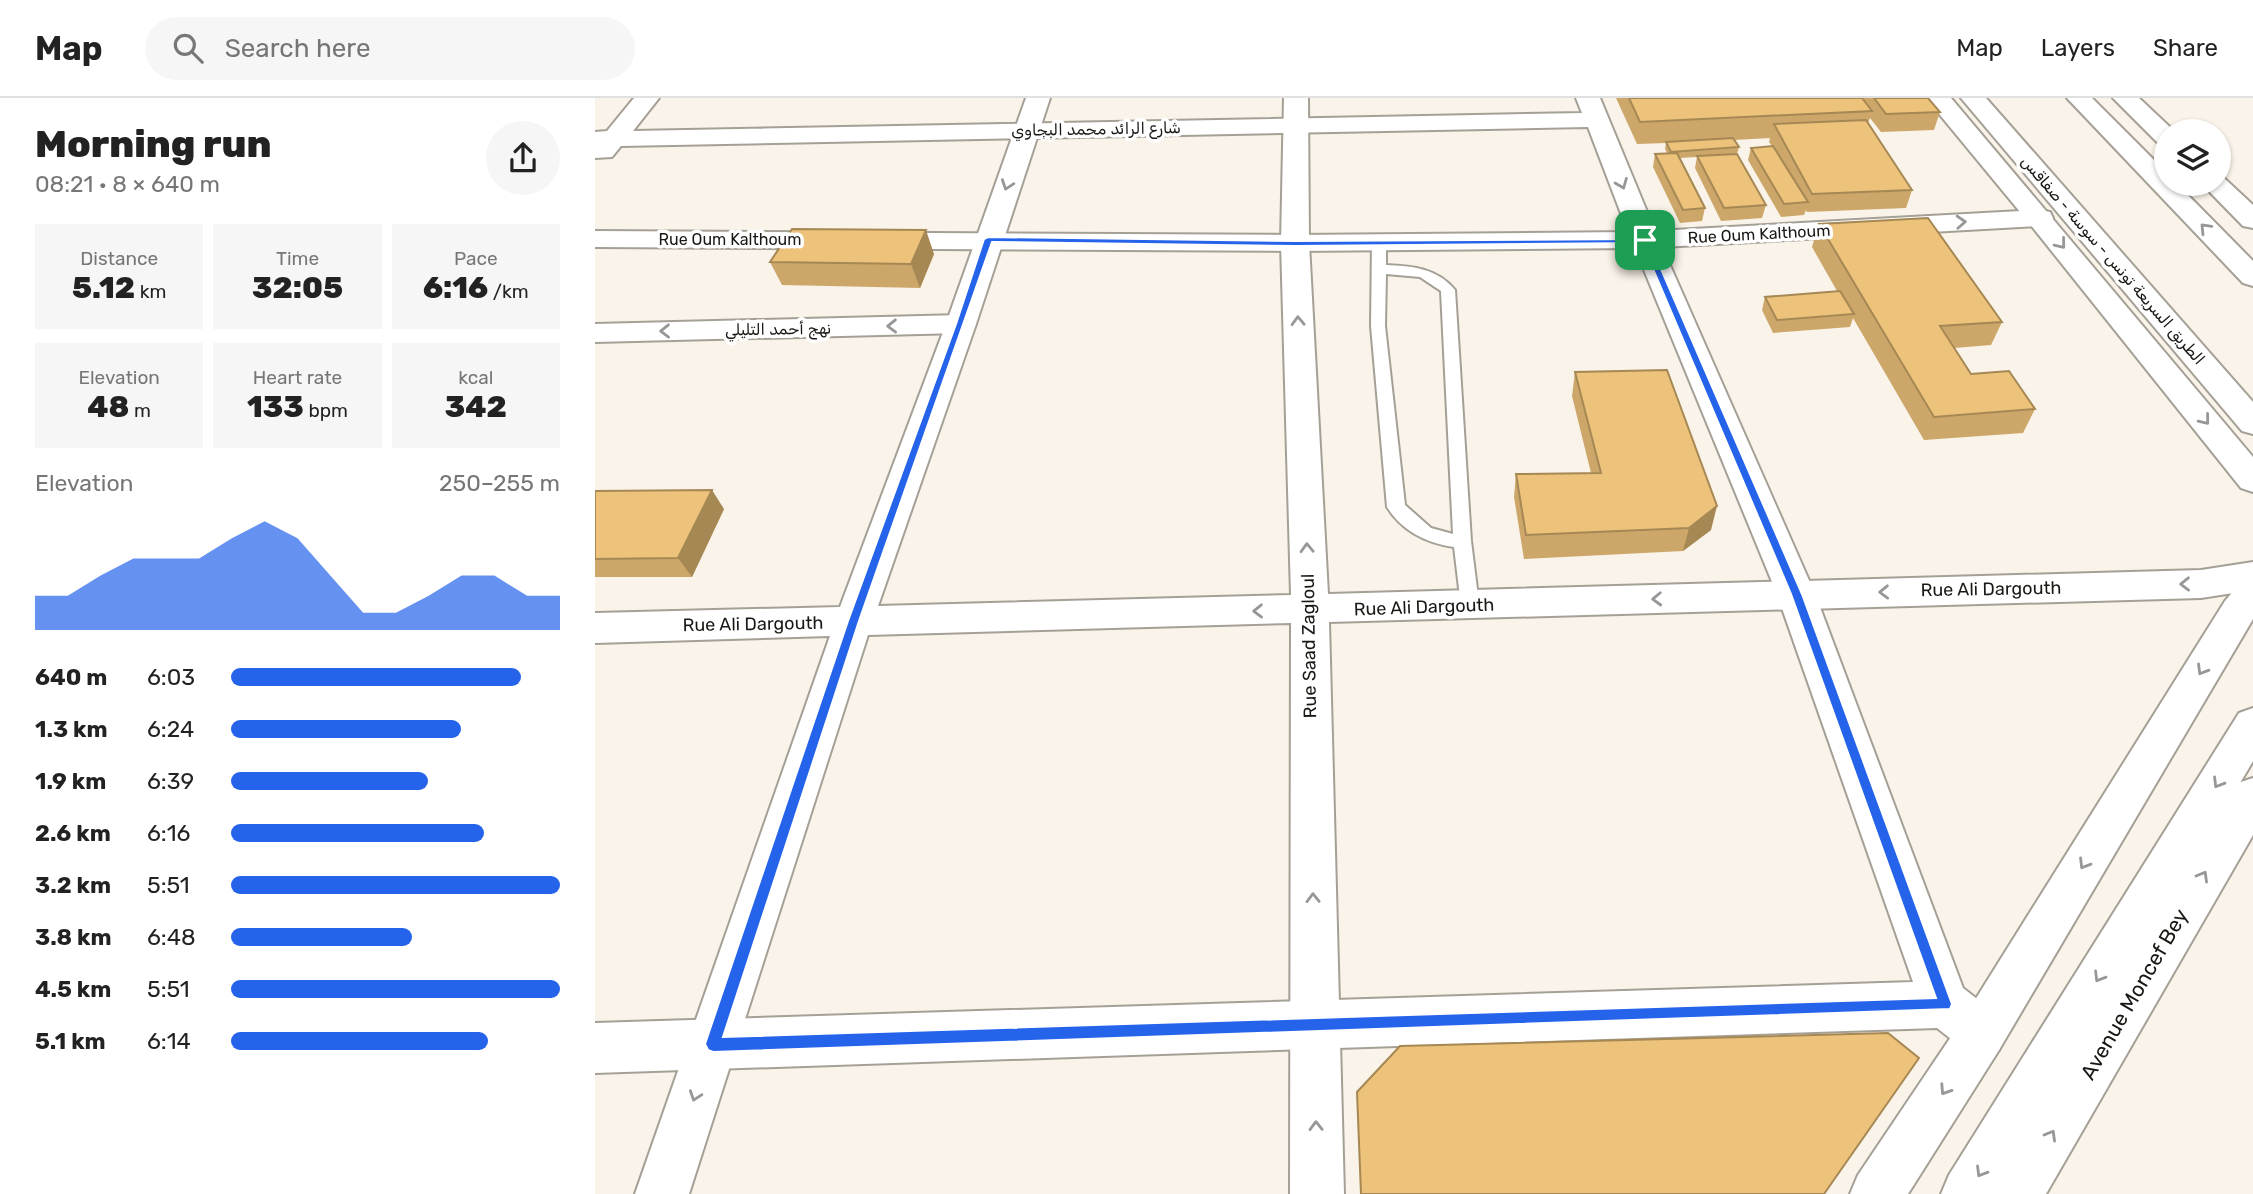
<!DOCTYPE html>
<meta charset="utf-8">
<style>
body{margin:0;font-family:Rubik,"Noto Sans Arabic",sans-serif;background:#f6f6f6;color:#222;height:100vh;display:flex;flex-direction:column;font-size:26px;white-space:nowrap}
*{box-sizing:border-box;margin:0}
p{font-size:23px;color:#767676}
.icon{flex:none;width:38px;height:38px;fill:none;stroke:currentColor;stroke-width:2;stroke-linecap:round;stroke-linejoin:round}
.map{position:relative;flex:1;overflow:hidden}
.drawer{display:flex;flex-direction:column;background:#fff;width:595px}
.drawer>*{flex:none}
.controls{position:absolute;left:1559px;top:21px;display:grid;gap:14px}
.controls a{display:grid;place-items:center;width:77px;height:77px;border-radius:50%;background:#fff;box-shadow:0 2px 5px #0004;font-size:35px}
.pin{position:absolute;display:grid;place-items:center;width:60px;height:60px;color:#fff;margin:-30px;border-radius:14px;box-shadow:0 4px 10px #0006}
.round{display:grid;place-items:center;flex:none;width:74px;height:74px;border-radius:37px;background:#f6f6f6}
.headline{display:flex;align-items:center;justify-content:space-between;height:119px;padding:0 35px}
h1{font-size:38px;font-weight:800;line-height:52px}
.figures{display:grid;grid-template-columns:repeat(3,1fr);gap:10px;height:119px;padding:7px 35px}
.figures div{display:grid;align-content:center;border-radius:0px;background:#f6f6f6;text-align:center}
.figures b{font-size:30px;font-weight:800}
.figures small{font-size:19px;font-weight:400}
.figures p{font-size:19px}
.chart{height:196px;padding:14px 35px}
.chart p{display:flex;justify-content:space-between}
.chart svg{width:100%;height:126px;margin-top:7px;fill:#2563eb;opacity:.7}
ul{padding:0 35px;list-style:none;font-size:23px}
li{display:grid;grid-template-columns:112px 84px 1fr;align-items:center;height:52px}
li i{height:18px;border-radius:9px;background:#2563eb}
header{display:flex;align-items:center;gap:42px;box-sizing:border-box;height:98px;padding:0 35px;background:#fff;border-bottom:2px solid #e0e0e0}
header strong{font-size:33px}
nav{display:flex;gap:38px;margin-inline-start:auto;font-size:24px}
.search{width:490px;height:63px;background:#f6f6f6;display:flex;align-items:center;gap:18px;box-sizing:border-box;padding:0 24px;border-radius:38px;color:#767676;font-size:26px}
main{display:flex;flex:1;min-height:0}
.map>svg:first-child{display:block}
</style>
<header>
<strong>Map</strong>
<div class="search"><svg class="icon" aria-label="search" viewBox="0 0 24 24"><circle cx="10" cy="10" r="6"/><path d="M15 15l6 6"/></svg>Search here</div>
<nav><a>Map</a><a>Layers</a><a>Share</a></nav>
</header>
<main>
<section class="drawer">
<div class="headline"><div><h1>Morning run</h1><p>08:21 · 8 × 640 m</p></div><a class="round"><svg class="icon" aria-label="share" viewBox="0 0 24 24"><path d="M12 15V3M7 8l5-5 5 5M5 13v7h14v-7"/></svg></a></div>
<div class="figures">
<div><p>Distance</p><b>5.12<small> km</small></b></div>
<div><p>Time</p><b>32:05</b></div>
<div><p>Pace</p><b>6:16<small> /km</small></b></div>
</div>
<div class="figures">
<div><p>Elevation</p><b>48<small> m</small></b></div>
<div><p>Heart rate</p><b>133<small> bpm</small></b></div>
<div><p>kcal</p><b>342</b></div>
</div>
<div class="chart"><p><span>Elevation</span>250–255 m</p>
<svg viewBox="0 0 160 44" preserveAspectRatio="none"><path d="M0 44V32L10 32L20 25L30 19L40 19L50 19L60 12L70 6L80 12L90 25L100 38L110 38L120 32L130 25L140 25L150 32L160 32V44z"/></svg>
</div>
<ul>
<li><b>640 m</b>6:03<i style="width:88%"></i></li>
<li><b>1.3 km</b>6:24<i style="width:70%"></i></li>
<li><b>1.9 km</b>6:39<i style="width:60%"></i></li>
<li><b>2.6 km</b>6:16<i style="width:77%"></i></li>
<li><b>3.2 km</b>5:51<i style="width:100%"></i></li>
<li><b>3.8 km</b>6:48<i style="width:55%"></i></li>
<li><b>4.5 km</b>5:51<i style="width:100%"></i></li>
<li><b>5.1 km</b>6:14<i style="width:78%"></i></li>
</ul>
</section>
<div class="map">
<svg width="1658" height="1096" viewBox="0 0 1658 1096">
<rect width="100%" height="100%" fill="#faf3e9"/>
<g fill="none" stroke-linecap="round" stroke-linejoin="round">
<defs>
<path id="service" d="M784,141L791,145V167C817,168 842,170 860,192L876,443L884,507L882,512H868L866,507L859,449C831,445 807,433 792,409L776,228L777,145ZM791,176L825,179L846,193L858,436L836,430L810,407L790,228Z"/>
<g id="minor">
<path d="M39,0H64L38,33L987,15L981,0H1005L1060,133L1445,112L1455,114L1458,120L1455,126L1445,128L1067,149L1220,496L1368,890L1404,918L1411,935L1404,952L1387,959L1370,952L1342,930L0,975V925L1318,884L1182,496L1040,150L700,153L0,149V133L700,137L1033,134L993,29L26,48L17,59L0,60V34L12,33Z"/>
<path d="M366,217L377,220L381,226L377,232L366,235L0,244V226Z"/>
</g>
<g id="tertiary">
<path d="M431,0H455L381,226L283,508L696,497L686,145L689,0H713L714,145L733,496L1606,472L1658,464V492L1606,500L734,524L749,1096H695L696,525L273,537L94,1096H40L235,538L0,545V515L245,509L351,226Z"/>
<path d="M1331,0H1356L1658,359V394L1646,390L1435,126Z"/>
</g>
<g id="secondary">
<path d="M1658,481V521L1404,952L1313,1096H1255L1263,1077L1370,918L1630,503L1645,485Z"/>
<path d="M1658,680V737L1451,1096H1394L1402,1077L1643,685Z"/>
</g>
<g id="motorway">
<path d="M1366,0H1391L1658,304V336L1647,333Z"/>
<path d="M1472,0H1497L1572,75V86H1582L1658,163V188L1648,185Z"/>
<path d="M1518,0H1544L1579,33H1572V47L1563,45Z"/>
<path d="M1624,79L1629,80L1658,107V130L1648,128L1607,86H1624Z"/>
<path d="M1658,610V663L1403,1096H1346L1354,1077L1644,615Z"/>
</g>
</defs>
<use href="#service" stroke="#a5a096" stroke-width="4"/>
<use href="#minor" stroke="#a5a096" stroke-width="4"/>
<use href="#tertiary" stroke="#a5a096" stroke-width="4"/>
<use href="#secondary" stroke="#a5a096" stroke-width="4"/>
<use href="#motorway" stroke="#a5a096" stroke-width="4"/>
<use href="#service" fill="#fff" fill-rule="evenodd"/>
<use href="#minor" fill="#fff" fill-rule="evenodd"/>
<use href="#tertiary" fill="#fff" fill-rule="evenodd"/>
<use href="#secondary" fill="#fff" fill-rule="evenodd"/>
<use href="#motorway" fill="#fff" fill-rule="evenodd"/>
</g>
<g fill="#cca769">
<path d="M1021,0H1333L1345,14L1339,32L1286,34L1275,20L1273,25L1317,92L1311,110L1212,114L1211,112L1209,117L1186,119L1153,62L1156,50L1177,48L1174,44L1175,40L1139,42L1144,49L1142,56L1171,107L1167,120L1126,123L1100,70L1102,59L1084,60L1110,110L1107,123L1085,125L1058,69L1060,56L1072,55L1070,51L1071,45L1042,46Z"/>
<path d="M1224,126L1407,224L1396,247L1359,250L1376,276L1440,311L1428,335L1329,342L1258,220L1255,229L1178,235L1167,212L1170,199L1242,193L1217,149Z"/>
<path d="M339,156L325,190L187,187L175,164Z"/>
<path d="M980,274L1116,432L1088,453L929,461L919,399L921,376L996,375L977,298Z"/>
<path d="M0,393L129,411L97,479H0Z"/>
</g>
<g fill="#a68855">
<path d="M331,132L339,156L325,190L316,166Z"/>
<path d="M117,392L129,411L97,479L83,460Z"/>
<path d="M1122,408L1116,432L1088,453L1094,430Z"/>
</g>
<g fill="#edc27a" stroke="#a68855" stroke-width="2">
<path d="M1034,0H1267L1277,13L1045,24Z"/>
<path d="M1279,0H1333L1345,14L1291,16Z"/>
<path d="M1271,22L1317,92L1217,96L1179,26Z"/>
<path d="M1138,40L1144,49L1076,54L1071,44Z"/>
<path d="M1178,48L1213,104L1189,106L1156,50Z"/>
<path d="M1082,55L1110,110L1088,112L1060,56Z"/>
<path d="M1142,56L1171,107L1129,110L1102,58Z"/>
<path d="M1333,120L1407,224L1345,228L1376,276L1414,273L1440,311L1339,319L1224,126Z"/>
<path d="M197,131L331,132L316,166L175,164Z"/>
<path d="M1245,193L1259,216L1182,222L1170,199Z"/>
<path d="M1072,272L1122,408L1094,430L931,437L921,376L1006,375L980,274Z"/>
<path d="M117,392L83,460L0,461V393Z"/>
<path d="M1293,935L1324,960L1229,1096H766L762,994L805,948Z"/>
</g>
<defs><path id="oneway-chevron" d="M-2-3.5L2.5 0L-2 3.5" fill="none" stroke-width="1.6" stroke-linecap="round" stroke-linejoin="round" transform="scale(1.75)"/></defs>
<g stroke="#989795">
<use href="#oneway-chevron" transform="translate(1027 86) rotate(68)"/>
<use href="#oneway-chevron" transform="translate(412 87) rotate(109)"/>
<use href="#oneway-chevron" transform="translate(1366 124) rotate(-3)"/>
<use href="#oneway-chevron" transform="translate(1610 130) rotate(-134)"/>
<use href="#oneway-chevron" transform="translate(1466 146) rotate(51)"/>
<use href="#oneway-chevron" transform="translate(703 223) rotate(-92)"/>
<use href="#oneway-chevron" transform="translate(297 228) rotate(179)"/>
<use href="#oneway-chevron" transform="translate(70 233) rotate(179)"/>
<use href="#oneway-chevron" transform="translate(1610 322) rotate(51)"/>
<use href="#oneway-chevron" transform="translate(712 450) rotate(-92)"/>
<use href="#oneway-chevron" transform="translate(1590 486) rotate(179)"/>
<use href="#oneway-chevron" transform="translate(1289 494) rotate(179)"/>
<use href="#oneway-chevron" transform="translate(1062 501) rotate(178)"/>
<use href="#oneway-chevron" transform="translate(663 513) rotate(179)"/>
<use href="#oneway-chevron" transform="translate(1607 572) rotate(121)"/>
<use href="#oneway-chevron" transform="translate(1623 685) rotate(121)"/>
<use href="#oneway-chevron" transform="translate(1489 766) rotate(121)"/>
<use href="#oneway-chevron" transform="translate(1608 778) rotate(-60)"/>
<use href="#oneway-chevron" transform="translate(718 800) rotate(-91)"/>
<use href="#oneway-chevron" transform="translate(1504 879) rotate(121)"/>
<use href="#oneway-chevron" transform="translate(1350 992) rotate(123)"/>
<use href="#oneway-chevron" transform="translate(100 998) rotate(109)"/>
<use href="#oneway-chevron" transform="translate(721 1028) rotate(-91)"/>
<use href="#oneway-chevron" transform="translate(1456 1037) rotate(-60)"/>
<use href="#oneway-chevron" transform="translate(1386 1074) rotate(121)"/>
</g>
<path fill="#2563eb" stroke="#fff" stroke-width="2" fill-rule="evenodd" d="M393,139L701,143L1053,141L1207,496L1357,906L1355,911L118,954L113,952L110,946L253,523L361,226L389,141ZM397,144L701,148L1047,145L1196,496L1341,900L128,939L264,523Z"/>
<g text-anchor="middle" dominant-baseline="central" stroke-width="7" stroke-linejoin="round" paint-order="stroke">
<g font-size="16" fill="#1a1814" stroke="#fff">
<text transform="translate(501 31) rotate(-1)">شارع الرائد محمد البجاوي</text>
<text transform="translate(1164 136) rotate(-3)">Rue Oum Kalthoum</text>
<text x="135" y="141">Rue Oum Kalthoum</text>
<text transform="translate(1518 162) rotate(49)">الطريق السريعة تونس - سوسة - صفاقس</text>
<text transform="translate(183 231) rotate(-1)">نهج أحمد التليلي</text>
</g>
<g font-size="18" fill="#1a1814" stroke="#fff">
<text transform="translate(1396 491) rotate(-1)">Rue Ali Dargouth</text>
<text transform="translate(829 509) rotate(-2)">Rue Ali Dargouth</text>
<text transform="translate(158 526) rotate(-1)">Rue Ali Dargouth</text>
<text transform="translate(714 548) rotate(-91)">Rue Saad Zagloul</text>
</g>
<g font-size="21" fill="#1a1814" stroke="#fff">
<text transform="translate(1539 896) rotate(-60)">Avenue Moncef Bey</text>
</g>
</g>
</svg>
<div class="controls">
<a><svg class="icon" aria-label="layers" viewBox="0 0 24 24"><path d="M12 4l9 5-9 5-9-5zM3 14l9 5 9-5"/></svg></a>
</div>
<div class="pin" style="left:1050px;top:142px;background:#1e9e55"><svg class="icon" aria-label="arrive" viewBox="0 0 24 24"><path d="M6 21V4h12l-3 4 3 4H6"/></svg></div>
</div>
</main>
